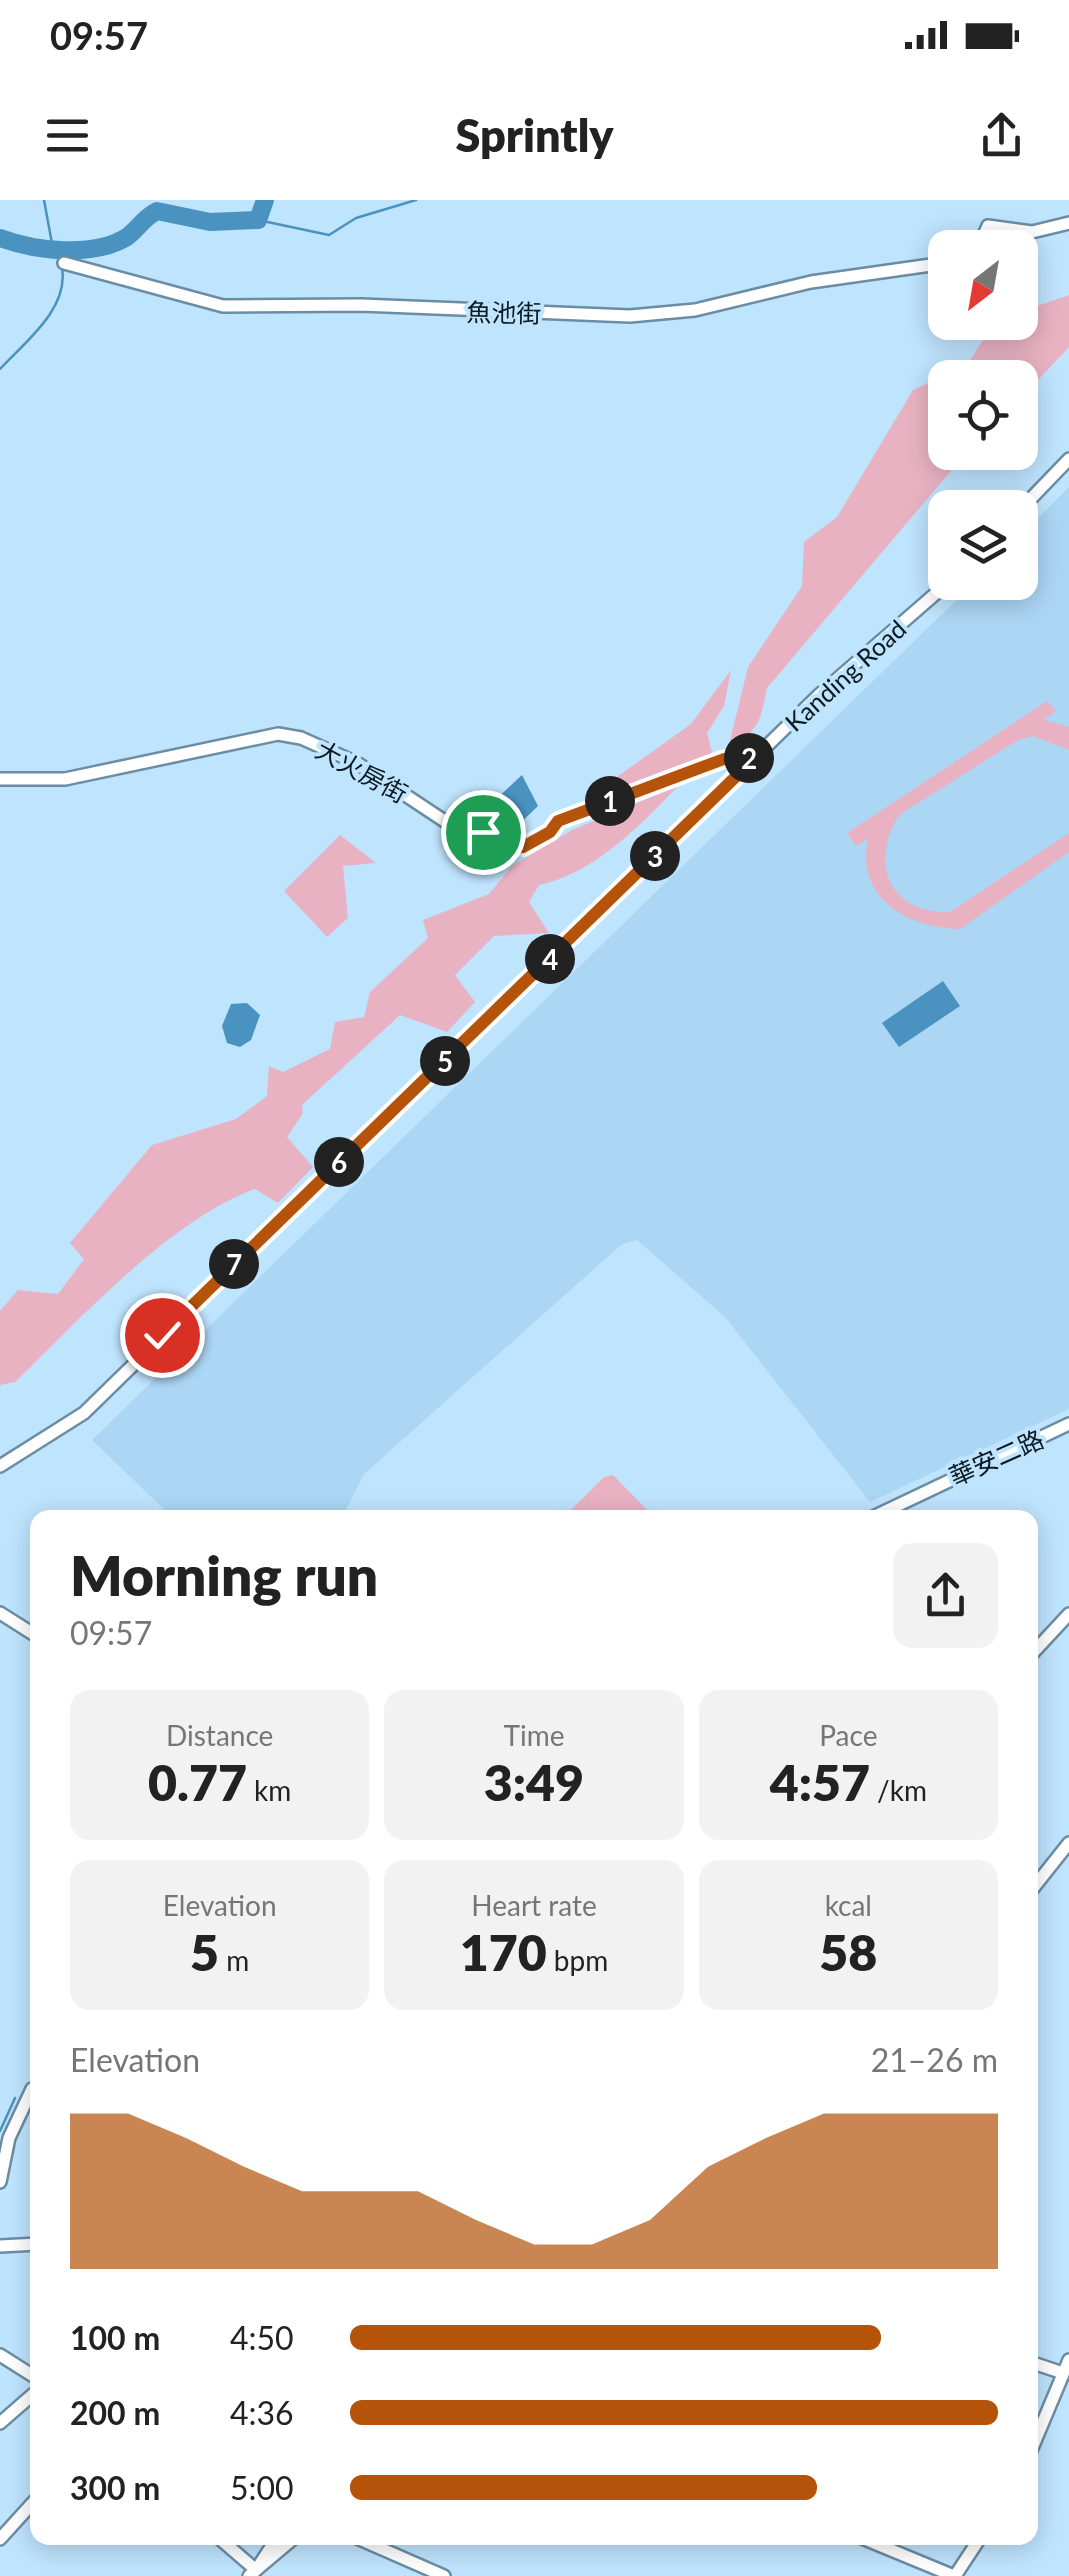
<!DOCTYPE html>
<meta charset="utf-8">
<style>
body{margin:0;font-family:Lato,"Noto Sans TC",sans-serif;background:#f2f2f2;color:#222;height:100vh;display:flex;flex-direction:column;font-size:38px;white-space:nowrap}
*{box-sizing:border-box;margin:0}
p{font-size:32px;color:#767676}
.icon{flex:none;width:55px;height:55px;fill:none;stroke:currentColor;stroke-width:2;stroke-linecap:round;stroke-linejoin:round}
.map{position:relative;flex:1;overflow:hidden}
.details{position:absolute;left:30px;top:1310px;width:1008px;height:1035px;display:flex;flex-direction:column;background:#fff;border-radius:20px;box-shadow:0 5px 25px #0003}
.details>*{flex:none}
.needle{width:65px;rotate:211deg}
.tools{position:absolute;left:928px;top:30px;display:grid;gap:20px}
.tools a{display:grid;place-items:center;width:110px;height:110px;border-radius:20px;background:#fff;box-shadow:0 5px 25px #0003;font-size:50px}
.pin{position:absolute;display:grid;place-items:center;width:85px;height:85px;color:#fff;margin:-42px;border:5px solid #fff;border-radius:50%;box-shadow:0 2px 10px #0007}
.km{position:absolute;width:50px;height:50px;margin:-25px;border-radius:50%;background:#222;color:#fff;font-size:28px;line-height:50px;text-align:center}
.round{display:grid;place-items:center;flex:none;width:105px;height:105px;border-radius:20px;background:#f2f2f2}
.overview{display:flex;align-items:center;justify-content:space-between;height:170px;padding:0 40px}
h1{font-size:55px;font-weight:800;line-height:75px}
.stats{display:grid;grid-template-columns:repeat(3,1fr);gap:15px;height:170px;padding:10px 40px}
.stats div{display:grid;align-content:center;border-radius:20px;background:#f2f2f2;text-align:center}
.stats b{font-size:50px;font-weight:800}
.stats small{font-size:28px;font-weight:400}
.stats p{font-size:28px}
.chart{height:280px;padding:20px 40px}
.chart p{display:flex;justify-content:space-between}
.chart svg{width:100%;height:180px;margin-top:10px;fill:#b45309;opacity:.7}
ul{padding:0 40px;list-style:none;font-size:32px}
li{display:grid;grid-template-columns:160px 120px 1fr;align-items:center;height:75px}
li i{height:25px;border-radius:12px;background:#b45309}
.status{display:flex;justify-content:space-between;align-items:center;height:70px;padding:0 50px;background:#fff;direction:ltr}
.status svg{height:28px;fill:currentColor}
header{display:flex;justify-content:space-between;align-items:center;height:130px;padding:0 40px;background:#fff;font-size:45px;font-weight:800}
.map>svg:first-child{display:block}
</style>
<div class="status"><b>09:57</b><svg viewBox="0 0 49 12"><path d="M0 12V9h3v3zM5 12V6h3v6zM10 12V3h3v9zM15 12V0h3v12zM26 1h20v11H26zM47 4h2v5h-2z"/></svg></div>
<header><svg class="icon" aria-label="menu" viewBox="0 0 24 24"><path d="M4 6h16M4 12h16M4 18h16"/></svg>Sprintly<svg class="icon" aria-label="share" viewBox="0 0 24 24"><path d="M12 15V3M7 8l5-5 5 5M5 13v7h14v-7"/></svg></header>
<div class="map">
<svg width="1069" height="2376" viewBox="0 0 1069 2376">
<rect width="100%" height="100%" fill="#bfe4fe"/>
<path fill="#abd6f4" d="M1069,287V1209L870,1302L725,1117L637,1040L622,1044L364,1274L342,1317H172L92,1240L974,383L1020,382V336Z"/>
<g fill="#e9b2c3">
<path d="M1069,95V147L1020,199V178H945V252L966,253L767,488C761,518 759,534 729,545L748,467L802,386L804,342L837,317L913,190L968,164L993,123L1020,122V112Z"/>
<path d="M731,470L724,506L707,533L713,556L582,602L691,524Z"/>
<path d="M1047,501L1056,511L1044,520L1069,527V550L1033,536L1018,540L899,615C869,663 889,714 950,712L1069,633V652L960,729C908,728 855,698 868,639L856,646L847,633Z"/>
<path d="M678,586C641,625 593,674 539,685L529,702L549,733L494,736L455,775L475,802L447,832L400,815L302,905L303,913L287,937L313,967L278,1003L255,989C170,1020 80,1119 15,1182L0,1185V1111L18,1090L58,1094L84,1059L70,1043L152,945L236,919L267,896L269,866L283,872L330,849L335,822L364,817L370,792L428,738L423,720L489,694L512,666L572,630Z"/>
<path d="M340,635L376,663L343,666L348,718L327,737L284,691Z"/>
<path d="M613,1275L654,1317H564L604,1277Z"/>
</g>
<g fill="#4a92c0">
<path d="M522,575L538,606L512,631L479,624L480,614Z"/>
<path d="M943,781L960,806L899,847L882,823Z"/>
<path d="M247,803L260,815L251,840L240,847L227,843L222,826L231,804Z"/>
</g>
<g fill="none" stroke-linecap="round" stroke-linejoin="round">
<g stroke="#4a92c0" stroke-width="2.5">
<path d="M44,0L53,49L61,60"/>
<path d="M258,20L329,35L356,18L416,0"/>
<path d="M0,169C25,142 69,109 62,68"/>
<path d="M0,1931L15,1898"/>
</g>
<path stroke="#4a92c0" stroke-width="18" d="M0,38C35,51 93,58 127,37C138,29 143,18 157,11L210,22L258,20L265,0"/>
<defs>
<g id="minor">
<path d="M978,48L988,26L1032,32L1069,23"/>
<path d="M64,63L223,106L361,105L630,116L695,110L811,82L945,63"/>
<path d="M1020,310L1069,259"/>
<path d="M0,579H65L278,534L301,538L357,563L449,624L511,634L523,647L549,632L558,621L724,559L755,558"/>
<path d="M472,631L504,658"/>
<path d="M0,1266L84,1213L819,495L949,382"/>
<path d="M871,1318L1069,1224"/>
<path d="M0,1413L38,1437"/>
<path d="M1030,1456L1069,1414"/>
<path d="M1030,1692L1069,1643"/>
<path d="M0,1982L9,1938L32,1889H38"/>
<path d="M0,2046L38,2044"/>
<path d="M0,2155L38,2179"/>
<path d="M1030,2162L1063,2173"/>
<path d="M0,2223L38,2190"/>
<path d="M1030,2253L1069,2160"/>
<path d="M219,2338L256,2370L249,2376"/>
<path d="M277,2338L256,2370L294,2338"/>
<path d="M357,2338L444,2376"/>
<path d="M862,2338L954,2376"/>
<path d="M0,2339L38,2297"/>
<path d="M955,2376L980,2338"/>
</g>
</defs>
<use href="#minor" stroke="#6b8da4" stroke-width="16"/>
<use href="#minor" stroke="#fff" stroke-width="11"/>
</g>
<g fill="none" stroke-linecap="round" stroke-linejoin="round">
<defs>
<path id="route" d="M162,1135L755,558L724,559L558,621L550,632L523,647L511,634L483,632"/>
</defs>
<use href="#route" stroke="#fff" stroke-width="20"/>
<use href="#route" stroke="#b45309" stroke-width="12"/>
</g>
<g text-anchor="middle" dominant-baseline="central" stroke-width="8" stroke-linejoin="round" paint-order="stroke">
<g font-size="25" fill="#0c1922" stroke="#bfe4fe">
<text transform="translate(504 112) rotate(1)">魚池街</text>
<text transform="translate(845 475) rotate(-42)">Kanding Road</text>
<text transform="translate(362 571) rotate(29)">大火房街</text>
<text transform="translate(996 1257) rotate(-24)">華安二路</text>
</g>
</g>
</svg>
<div class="tools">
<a><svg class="needle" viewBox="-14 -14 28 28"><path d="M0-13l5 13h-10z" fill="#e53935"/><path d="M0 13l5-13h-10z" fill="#767676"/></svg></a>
<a><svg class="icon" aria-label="locate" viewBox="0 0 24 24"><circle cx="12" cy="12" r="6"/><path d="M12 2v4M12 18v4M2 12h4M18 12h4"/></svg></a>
<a><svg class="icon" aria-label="layers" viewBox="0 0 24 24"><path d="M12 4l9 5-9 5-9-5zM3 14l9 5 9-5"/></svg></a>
</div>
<div class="pin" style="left:483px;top:632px;background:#1e9e55"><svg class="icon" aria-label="arrive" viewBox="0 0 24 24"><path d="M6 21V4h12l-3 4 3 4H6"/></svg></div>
<div class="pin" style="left:162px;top:1135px;background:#d93025"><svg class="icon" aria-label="check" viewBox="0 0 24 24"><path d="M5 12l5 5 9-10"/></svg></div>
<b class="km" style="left:610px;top:601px">1</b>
<b class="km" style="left:749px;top:558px">2</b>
<b class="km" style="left:655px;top:656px">3</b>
<b class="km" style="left:550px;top:759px">4</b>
<b class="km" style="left:445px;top:861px">5</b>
<b class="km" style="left:339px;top:962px">6</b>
<b class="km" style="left:234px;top:1064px">7</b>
<section class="details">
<div class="overview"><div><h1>Morning run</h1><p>09:57</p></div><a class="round"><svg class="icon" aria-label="share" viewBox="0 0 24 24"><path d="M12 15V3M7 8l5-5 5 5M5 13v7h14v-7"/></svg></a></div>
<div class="stats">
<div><p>Distance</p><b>0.77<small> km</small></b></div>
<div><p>Time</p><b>3:49</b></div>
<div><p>Pace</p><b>4:57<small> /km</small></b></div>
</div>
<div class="stats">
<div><p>Elevation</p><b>5<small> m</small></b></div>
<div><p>Heart rate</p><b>170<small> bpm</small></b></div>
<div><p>kcal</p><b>58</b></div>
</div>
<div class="chart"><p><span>Elevation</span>21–26 m</p>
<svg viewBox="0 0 160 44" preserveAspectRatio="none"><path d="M0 44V6L10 6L20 12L30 19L40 25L50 25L60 25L70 32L80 38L90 38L100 32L110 19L120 12L130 6L140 6L150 6L160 6V44z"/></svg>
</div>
<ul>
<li><b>100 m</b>4:50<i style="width:82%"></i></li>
<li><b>200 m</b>4:36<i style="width:100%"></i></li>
<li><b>300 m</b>5:00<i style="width:72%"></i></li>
</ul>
</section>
</div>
